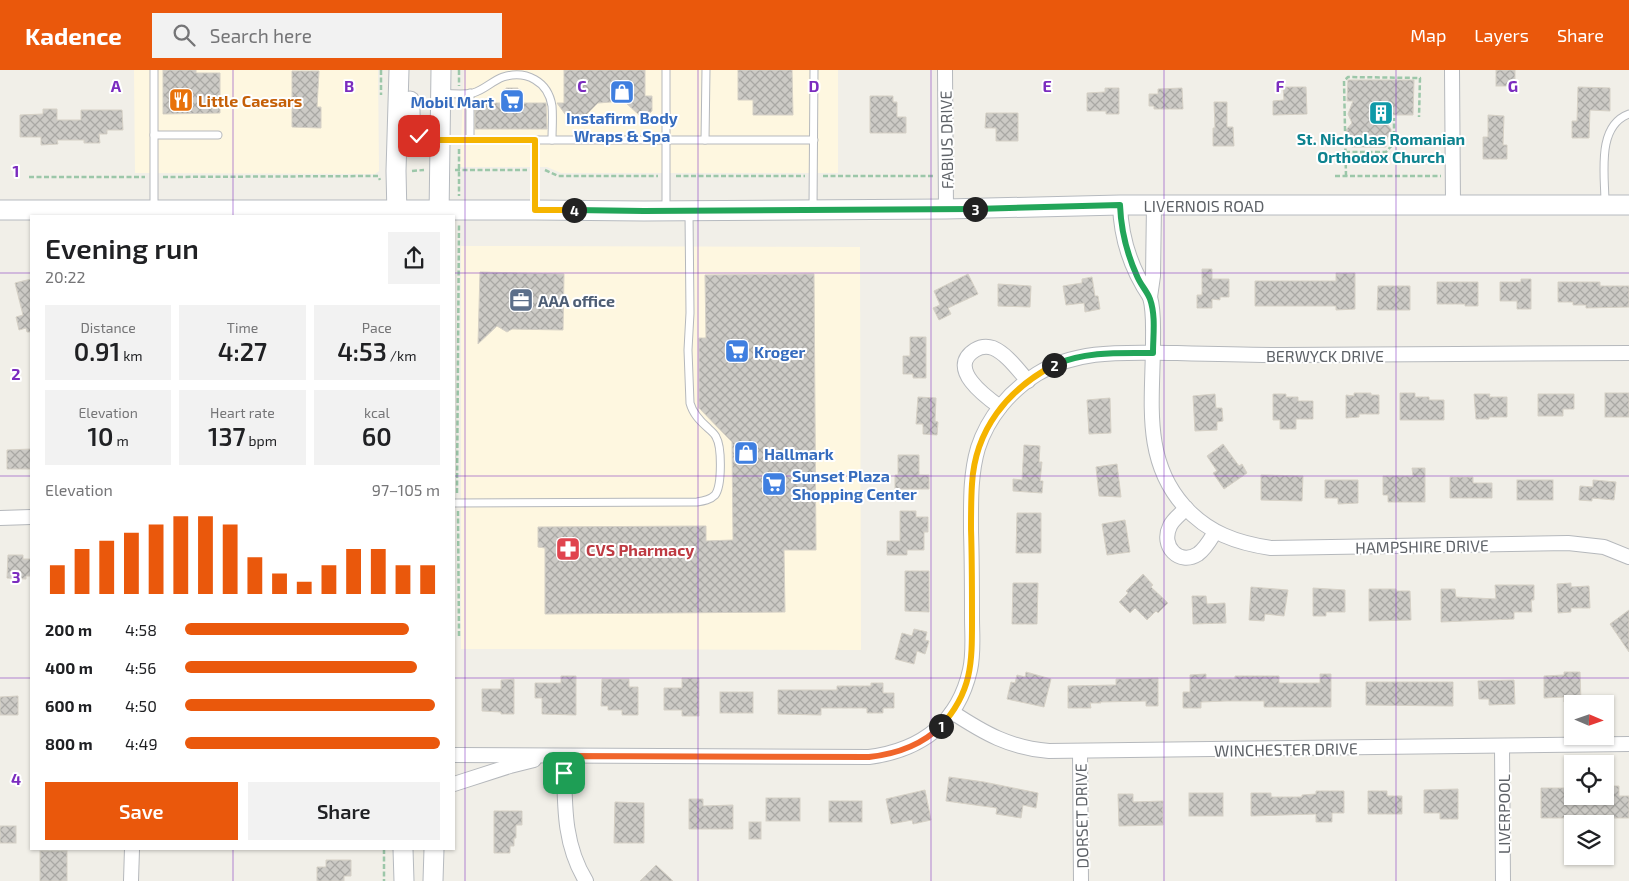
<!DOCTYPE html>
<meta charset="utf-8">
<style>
body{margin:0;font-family:"Exo 2",sans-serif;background:#f2f2f2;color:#202124;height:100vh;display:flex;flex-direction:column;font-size:19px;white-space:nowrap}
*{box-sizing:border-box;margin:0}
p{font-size:16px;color:#757577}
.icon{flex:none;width:28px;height:28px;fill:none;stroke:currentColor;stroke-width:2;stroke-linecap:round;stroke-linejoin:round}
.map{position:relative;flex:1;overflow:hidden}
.drawer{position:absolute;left:30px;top:145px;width:425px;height:635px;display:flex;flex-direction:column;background:#fff;border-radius:0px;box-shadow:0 1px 4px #0004}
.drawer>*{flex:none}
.needle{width:32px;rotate:92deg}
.fabs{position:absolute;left:1564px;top:625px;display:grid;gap:10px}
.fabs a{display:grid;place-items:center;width:50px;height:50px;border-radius:0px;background:#fff;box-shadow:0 1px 4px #0004;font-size:25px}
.pin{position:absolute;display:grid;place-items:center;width:42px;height:42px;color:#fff;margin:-21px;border-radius:10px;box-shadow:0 2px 8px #0006}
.km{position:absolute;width:25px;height:25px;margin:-12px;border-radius:50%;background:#222;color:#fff;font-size:14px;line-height:25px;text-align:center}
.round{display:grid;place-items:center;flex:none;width:52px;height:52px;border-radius:0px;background:#f2f2f2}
.overview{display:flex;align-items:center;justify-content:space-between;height:85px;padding:0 15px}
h1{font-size:28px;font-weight:600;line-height:38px}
.stats{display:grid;grid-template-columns:repeat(3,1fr);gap:8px;height:85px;padding:5px 15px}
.stats div{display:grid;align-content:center;border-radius:0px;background:#f2f2f2;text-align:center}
.stats b{font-size:25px;font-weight:600}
.stats small{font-size:14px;font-weight:400}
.stats p{font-size:14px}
.chart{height:140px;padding:10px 15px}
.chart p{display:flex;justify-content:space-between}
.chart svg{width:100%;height:90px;margin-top:5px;stroke:#ea580c;stroke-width:6}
.button{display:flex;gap:10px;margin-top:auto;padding:10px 15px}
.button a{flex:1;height:58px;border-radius:0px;background:#ea580c;color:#fff;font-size:20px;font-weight:600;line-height:58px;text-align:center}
.button a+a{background:#f2f2f2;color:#202124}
ul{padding:0 15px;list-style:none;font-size:16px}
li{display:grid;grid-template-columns:80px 60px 1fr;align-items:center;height:38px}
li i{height:12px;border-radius:6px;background:#ea580c}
header{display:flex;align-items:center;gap:30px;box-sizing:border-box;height:70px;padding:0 25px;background:#ea580c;color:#fff}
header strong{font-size:24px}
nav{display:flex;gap:28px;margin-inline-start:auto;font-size:18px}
.search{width:350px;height:45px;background:#f2f2f2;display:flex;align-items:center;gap:12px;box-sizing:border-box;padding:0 18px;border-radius:0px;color:#757577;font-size:19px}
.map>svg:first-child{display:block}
</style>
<header>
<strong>Kadence</strong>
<div class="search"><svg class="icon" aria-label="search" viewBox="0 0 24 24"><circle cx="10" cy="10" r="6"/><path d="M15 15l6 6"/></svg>Search here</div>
<nav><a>Map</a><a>Layers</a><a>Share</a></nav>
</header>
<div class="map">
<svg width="1629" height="811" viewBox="0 0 1629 811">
<defs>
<pattern id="building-cross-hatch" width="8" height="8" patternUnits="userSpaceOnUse" patternTransform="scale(1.25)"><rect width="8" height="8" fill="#cccac5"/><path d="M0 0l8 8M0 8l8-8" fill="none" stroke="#a9a8a4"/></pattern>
</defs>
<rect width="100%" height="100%" fill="#f1efe8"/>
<g fill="#fef7e0">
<path d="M134,0H378L379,101L375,104L135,103Z"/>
<path d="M464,0H838V103H561L547,97H460Z"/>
<path d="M461,176L860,177L861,580L461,579Z"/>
</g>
<g fill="url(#building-cross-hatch)" stroke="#d6d1c6">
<path d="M163,0H196V3H220V43L163,44Z"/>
<path d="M564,0H645V26H652V41L648,45H639L624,31L598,33L583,48H568L557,33H564Z"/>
<path d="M738,0H792L793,45H753V30H738Z"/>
<rect x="1496" y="0" width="19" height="16"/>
<path d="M292,1H319L317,37H321V58L292,57Z"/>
<path d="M1348,10H1414L1413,45H1380L1391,59V62L1386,70V77H1352V68L1346,60L1352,53L1348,44L1353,31H1347Z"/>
<path d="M1283,17H1306L1307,44L1273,45V31L1284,30Z"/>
<path d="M1578,17L1610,18V41L1590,40L1589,68H1572V51H1577Z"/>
<path d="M506,18H518V33H546L547,59H475V33H505Z"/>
<path d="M1105,18H1119V44H1106V41H1087V23L1105,22Z"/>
<path d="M1182,18L1183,39H1154V36H1149V24H1158V19Z"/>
<path d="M870,26H893V32H897V47H906V63H870Z"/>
<path d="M1214,32H1227V57H1233L1234,76H1213V58H1215Z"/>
<path d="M43,39H57V50H81V40H122L123,60H107V64H99L100,73H84V70H57L58,74L41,75V67H20V45L43,44Z"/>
<path d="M986,43H1018V71H996V58H985Z"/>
<path d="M1488,45L1504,46L1503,75H1507V89H1483V67H1488Z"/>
<path d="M1202,199H1212V209H1229V227H1220V230L1212,229V238H1197V225H1202Z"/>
<path d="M480,202L564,204L563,260L512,259L507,262L497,256L478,274Z"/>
<path d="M1336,203H1355V239L1336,240V236H1255V211H1336Z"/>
<path d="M814,204L816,480H784L785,542L545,544V478L538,477V457L706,456V471L733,470L732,372L699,338V268H706L705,205Z"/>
<path d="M968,204L978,224L948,238L951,244L939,250L933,238L940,235L934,221Z"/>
<path d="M1092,207L1095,226H1098L1100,239L1085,242L1084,233L1066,235L1063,216L1082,213V209Z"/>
<path d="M31,209V262H27L26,258L19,260L16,247L23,245L15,213Z"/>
<path d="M1521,209H1531V239H1517V231H1500V212H1521Z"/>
<path d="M1437,212H1478V236H1465V234H1437Z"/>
<path d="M1558,212H1600V216H1629V237L1586,238V235H1573V232H1558Z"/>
<path d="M998,214L1031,216L1030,237L998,236Z"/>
<path d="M1378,216H1410V240H1377Z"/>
<path d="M910,267H926V308H913V304H903V286H910Z"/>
<path d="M1354,323H1371V325H1379V344H1359V347L1346,348V325L1354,326Z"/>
<path d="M1400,323H1415V327H1429V330H1444V350H1400Z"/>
<rect x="1605" y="323" width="24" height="24"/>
<path d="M1215,324L1216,338H1222L1223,351L1217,352V360L1195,361L1193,326Z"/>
<path d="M1273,324H1286V327H1298V331H1313V349H1296V359H1280V350H1273Z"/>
<path d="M1474,324H1490L1489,327H1507V347H1489V349H1476Z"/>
<path d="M1538,324H1574V339H1563V346H1538Z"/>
<path d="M918,327L936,328L935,351L938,352L937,365L923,364V354H916Z"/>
<path d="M1110,328L1111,363L1089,364L1087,330Z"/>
<path d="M1223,374L1239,396L1242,394L1247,403L1224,419L1213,403L1217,401L1207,386Z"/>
<path d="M1024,375L1040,376L1039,392H1042L1040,411H1043L1042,423L1013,421V409L1022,410Z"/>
<path d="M31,379V399H7V380Z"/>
<path d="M898,385H919V405H929V419H895V405H898Z"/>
<path d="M1117,394L1121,427L1099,426L1096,397Z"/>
<path d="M1412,398H1425V432H1388V425H1383V406H1413Z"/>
<path d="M1261,405L1303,406L1302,431L1261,430Z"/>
<path d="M1450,407H1473V413H1492V428H1450Z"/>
<path d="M1325,410H1358V433L1338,434V428H1325Z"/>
<rect x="1517" y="410" width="36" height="20"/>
<path d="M1593,410L1616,412L1614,430L1592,428V431L1579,430L1580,416L1593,417Z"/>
<path d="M900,441H916V447H928V462H924V480H907V485H887V471H900Z"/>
<path d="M1017,443H1041V483H1016Z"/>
<path d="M1125,450L1130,482L1107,485L1102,454Z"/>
<path d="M8,485H23V489H31V506H26V509L7,508Z"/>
<path d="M905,501H929V542L905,541Z"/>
<path d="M1143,504L1153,515L1151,517L1168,533L1158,543L1156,541L1147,550L1135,538L1130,543L1119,532L1128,523L1126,521Z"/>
<path d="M1013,513H1038L1037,554H1012Z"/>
<path d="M1571,513V517L1589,516L1590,538H1571V542L1558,543L1557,514Z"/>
<path d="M1495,515H1534V530H1531L1532,542H1514V549L1441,552V519H1455L1456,527L1496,529Z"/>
<path d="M1251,517L1288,520L1284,546L1265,544L1264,551L1249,550Z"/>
<path d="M1313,518L1345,520V542H1326V546H1313Z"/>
<path d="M1369,519H1396V521H1410L1411,550L1369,551Z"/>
<path d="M1192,526H1206L1207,534L1225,533L1226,553L1193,554Z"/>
<path d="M1629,540V582L1610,554Z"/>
<path d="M914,559L927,562L925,570L929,571L925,584L917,581L914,594L895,589L902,563L912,566Z"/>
<path d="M1026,602L1051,609L1044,637L1007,629L1011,612L1015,613L1017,605L1025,607Z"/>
<path d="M1564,602H1580L1581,632H1564V627L1544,628V606L1564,605Z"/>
<path d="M1206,604V609H1235V606H1279V613H1320V604H1331V637H1264V631H1226L1201,632V638H1183V622H1190V605Z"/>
<path d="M561,606H576V645L542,644V628H535V613H561Z"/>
<path d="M682,608H699V646H682V640H664V618H682Z"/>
<path d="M1158,608V636H1146V631L1100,632L1101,633H1090L1091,638H1068V616L1116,615V609Z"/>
<path d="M514,609V644H501V642L482,641V619H501V610Z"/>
<path d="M602,609H629V617H638V645H622V640H608V636H601Z"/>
<path d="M1514,610L1515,634L1489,635V629H1479L1478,611Z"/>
<path d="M1366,612H1453V636L1366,635Z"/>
<path d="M871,613H883V623H894V638H883V643H867V638H821V645L778,644V620H837V616H871Z"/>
<rect x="720" y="622" width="33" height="21"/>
<path d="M18,626V645H0V627Z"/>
<path d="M949,707L984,712L1038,723L1036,738L1023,735L1021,748L996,744L997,738L946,731Z"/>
<path d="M1605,716H1619V726H1629V748H1541V718H1572V726H1605Z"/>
<path d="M1458,719V749H1440V743H1424V720Z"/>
<path d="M925,720L931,750L913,754L912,750L891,754L886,729Z"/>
<path d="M1316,721H1344V743H1332V752H1316V744L1251,746V723H1271V727H1302V725L1316,724Z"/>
<path d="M1368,721H1387V726H1402V744H1368Z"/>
<rect x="1189" y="723" width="34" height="23"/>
<path d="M1118,724H1133V732L1163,731V755L1119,756Z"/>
<rect x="766" y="728" width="34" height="23"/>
<path d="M689,729H703V736L733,735V759H689Z"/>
<rect x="829" y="731" width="33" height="21"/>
<path d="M615,732L644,733V773H614Z"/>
<path d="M494,741H522V755H516V768H514V776H510V783H494Z"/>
<rect x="749" y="752" width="12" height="17"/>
<rect x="0" y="756" width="16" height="17"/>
<rect x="40" y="781" width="27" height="30"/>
<path d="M326,790H351V806H344V811H317V797H326Z"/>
<path d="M656,795L673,811H640Z"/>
</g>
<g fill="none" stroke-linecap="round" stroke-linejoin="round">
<defs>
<g id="lane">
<path d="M154,0V140"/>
<path d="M706,0L705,70H814"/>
<path d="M442,23C452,24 463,25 473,23C484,20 492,11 503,7C526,0 548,11 552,36C553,47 552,59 552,70"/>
<path d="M470,23V69"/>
<path d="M154,65H218"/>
<path d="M440,70H705"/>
<path d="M535,70V139"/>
<path d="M1605,133C1605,105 1596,56 1629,44"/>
<path d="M813,139L814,0"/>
<path d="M666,140V0"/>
<path d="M454,433L697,432C704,431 710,430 715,425C722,416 722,377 716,367C715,364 711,361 708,358C700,351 693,344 690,333L688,280L690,243L689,143"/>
</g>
<g id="street">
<path d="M945,0L946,139"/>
<path d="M1452,0L1453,134"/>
<path d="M1120,135C1121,168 1131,199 1150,227L1153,206L1154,135"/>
<path d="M1150,227C1154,241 1153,257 1153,272C1153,330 1142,389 1184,436C1208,463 1237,473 1271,478L1568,473L1604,477L1629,487"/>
<path d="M1000,337C986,327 946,298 975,280C980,277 987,276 993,278C1007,284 1018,300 1028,311"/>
<path d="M1186,438C1181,444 1173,449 1170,456C1160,476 1179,496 1198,484C1206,478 1210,470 1215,462"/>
<path d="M0,448L31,447"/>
<path d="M952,642C984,663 1010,678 1049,681L1629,674"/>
<path d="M1502,676L1503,811"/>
<path d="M1080,681L1081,811"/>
<path d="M454,685L869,687C921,680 958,653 970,600C974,583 972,565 972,547C972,519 972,491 971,462C971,434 970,405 978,378C988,347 1010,321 1037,304C1079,278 1129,283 1177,283C1212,284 1248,285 1283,285C1398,284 1514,284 1629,283"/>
<path d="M564,686C565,730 562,772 586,811"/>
<path d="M454,714L510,696L534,690"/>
<path d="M131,811L132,779"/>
</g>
<g id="secondary">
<path d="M410,31C410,60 408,67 440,70"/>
<path d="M0,140H535L644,141L946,139L1120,135H1629"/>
<path d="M397,146L396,101L399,0"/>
<path d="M439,146L441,0"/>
<path d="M403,779L404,811"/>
<path d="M433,811L434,779"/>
</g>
</defs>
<use href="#lane" stroke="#b5b8bc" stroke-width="9"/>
<use href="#street" stroke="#b5b8bc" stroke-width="16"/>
<use href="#secondary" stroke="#b6babf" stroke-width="21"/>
<g stroke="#9cc7a9" stroke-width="2.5" stroke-dasharray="5 2.5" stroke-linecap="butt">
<path d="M381,0V25"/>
<path d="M459,0V16"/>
<path d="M459,79V126"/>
<path d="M1345,82H1386L1394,73V48"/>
<path d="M455,100H527"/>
<path d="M545,100L558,106H658"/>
<path d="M412,101L424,100"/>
<path d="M676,106H805"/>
<path d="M823,106H933"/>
<path d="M1335,106H1441"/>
<path d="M1346,106L1344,11L1348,7L1420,8L1419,47"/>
<path d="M29,107H145"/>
<path d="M163,107L378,106L380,110"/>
<path d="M457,423L459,154"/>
<path d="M458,441L459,566"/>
<path d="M384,779V811"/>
</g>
<use href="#lane" stroke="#fff" stroke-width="7"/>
<use href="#street" stroke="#fff" stroke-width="14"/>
<use href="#secondary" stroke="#fff" stroke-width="19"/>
</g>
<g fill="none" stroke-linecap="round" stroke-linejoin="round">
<defs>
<path id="split-1" d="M564,703V686L869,687C896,684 922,675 941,656"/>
<path id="split-2" d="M941,656C973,621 972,591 972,546C972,517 972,488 971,459C971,444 971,429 972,414C975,360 1007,320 1054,295"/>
<path id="split-3" d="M975,139L1120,135C1121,160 1127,184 1137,206C1140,214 1147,221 1150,229C1156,246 1153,266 1153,283C1120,283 1085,281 1054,295"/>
<path id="split-4" d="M574,140L644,141L975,139"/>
<path id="split-5" d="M419,66L440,70H535V140H574"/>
</defs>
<use href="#split-1" stroke="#fff" stroke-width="10"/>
<use href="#split-2" stroke="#fff" stroke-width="10"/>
<use href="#split-3" stroke="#fff" stroke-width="10"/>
<use href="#split-4" stroke="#fff" stroke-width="10"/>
<use href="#split-5" stroke="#fff" stroke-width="10"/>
<use href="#split-1" stroke="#f0652b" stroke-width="6"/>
<use href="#split-2" stroke="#f5b400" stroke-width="6"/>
<use href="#split-3" stroke="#22a559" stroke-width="6"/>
<use href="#split-4" stroke="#22a559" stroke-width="6"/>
<use href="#split-5" stroke="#f5b400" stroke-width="6"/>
</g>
<path fill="none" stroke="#7b2cbf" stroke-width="1" stroke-opacity="0.55" d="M233,0V146M465,0V811M698,0V811M931,0V811M1164,0V811M1396,0V811M0,203H31M454,203H1629M0,406H31M454,406H1629M0,608H31M454,608H1629M233,779V811"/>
<defs>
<symbol id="shop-square" viewBox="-11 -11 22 22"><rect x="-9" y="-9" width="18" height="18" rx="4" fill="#3f7fe0" stroke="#fff"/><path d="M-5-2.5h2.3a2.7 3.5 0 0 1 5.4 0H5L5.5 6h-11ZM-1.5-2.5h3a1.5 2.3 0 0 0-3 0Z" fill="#fff"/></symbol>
<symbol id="restaurant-square" viewBox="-11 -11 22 22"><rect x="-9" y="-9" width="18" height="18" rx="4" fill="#e8710a" stroke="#fff"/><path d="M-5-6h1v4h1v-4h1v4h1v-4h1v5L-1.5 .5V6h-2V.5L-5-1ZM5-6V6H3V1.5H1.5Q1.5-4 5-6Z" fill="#fff"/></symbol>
<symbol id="supermarket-square" viewBox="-11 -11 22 22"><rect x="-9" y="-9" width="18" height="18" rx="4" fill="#3f7fe0" stroke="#fff"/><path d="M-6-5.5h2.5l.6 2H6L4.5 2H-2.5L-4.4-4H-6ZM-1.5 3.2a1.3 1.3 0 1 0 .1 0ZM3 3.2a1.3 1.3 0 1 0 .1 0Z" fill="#fff"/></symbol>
<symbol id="building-square" viewBox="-11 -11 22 22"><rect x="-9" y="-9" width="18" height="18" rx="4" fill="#0f9aa8" stroke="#fff"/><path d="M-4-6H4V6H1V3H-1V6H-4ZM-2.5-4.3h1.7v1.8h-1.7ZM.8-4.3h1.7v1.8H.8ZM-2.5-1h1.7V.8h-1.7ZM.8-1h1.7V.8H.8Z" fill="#fff"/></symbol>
<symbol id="office-square" viewBox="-11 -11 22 22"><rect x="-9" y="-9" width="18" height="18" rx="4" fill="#5c6f8a" stroke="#fff"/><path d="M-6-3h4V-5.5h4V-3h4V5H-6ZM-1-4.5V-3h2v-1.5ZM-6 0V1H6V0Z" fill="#fff"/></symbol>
<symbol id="pharmacy-square" viewBox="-11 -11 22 22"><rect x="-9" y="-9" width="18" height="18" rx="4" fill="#e0444e" stroke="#fff"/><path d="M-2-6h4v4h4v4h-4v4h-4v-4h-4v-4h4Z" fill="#fff"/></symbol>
</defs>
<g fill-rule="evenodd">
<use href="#shop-square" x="608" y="8" width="28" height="28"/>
<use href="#restaurant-square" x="167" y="16" width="28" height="28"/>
<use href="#supermarket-square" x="498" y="17" width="28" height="28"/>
<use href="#building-square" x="1367" y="29" width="28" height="28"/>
<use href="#office-square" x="507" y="216" width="28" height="28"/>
<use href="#supermarket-square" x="723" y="267" width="28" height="28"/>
<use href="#shop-square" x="732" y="369" width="28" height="28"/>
<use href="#supermarket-square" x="760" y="400" width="28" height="28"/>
<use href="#pharmacy-square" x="554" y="465" width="28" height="28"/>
</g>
<g text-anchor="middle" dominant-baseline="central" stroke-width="4" stroke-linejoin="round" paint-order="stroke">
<g font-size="16" font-weight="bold" fill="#c56008" stroke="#fff" text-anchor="start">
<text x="198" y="30">Little Caesars</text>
</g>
<g font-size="16" font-weight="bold" fill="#366cbe" stroke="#fff" text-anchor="start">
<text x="494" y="31" text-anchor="end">Mobil Mart</text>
<text x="622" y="47" text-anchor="middle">Instafirm Body<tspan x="622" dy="18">Wraps &amp; Spa</tspan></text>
<text x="754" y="281">Kroger</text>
<text x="764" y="383">Hallmark</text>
<text x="792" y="405">Sunset Plaza<tspan x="792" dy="18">Shopping Center</tspan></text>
</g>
<g font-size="16" font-weight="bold" fill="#0d838f" stroke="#fff">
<text x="1381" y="68">St. Nicholas Romanian<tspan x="1381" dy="18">Orthodox Church</tspan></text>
</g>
<g font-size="16" fill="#5f6368" stroke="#fff">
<text transform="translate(946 70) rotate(-91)">FABIUS DRIVE</text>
<text x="1204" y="135">LIVERNOIS ROAD</text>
<text x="1325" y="285">BERWYCK DRIVE</text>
<text transform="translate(1422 476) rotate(-1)">HAMPSHIRE DRIVE</text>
<text transform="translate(1286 679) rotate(-1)">WINCHESTER DRIVE</text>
<text transform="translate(1503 744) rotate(-90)">LIVERPOOL</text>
<text transform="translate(1081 746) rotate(-91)">DORSET DRIVE</text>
</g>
<g font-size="16" font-weight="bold" fill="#4e5e75" stroke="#fff" text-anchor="start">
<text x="538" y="230">AAA office</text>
</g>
<g font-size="16" font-weight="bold" fill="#be3a42" stroke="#fff" text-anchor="start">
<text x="586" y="479">CVS Pharmacy</text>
</g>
</g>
<g font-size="16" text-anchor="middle" font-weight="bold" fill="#7b2cbf" stroke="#fff" stroke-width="4" stroke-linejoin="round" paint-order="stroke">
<text x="116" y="22">A</text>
<text x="349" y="22">B</text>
<text x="582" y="22">C</text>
<text x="814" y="22">D</text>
<text x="1047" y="22">E</text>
<text x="1280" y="22">F</text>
<text x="1513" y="22">G</text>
<text x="16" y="107">1</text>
<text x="16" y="310">2</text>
<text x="16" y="513">3</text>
<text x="16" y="715">4</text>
</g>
</svg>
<div class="fabs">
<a><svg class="needle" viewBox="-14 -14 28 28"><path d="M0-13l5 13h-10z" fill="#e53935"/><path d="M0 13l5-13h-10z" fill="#757577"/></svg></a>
<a><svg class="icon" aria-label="locate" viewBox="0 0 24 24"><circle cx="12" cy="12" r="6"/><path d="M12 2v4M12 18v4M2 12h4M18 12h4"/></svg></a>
<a><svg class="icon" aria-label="layers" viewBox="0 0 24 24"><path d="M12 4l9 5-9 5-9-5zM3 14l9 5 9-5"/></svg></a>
</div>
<div class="pin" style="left:564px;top:703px;background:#1e9e55"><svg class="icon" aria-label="arrive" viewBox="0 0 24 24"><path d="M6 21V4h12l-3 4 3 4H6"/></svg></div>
<div class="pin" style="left:419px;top:66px;background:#d93025"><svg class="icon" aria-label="check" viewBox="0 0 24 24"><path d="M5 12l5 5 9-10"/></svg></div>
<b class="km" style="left:941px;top:656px">1</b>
<b class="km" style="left:1054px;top:295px">2</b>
<b class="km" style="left:975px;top:139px">3</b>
<b class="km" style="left:574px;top:140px">4</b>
<section class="drawer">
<div class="overview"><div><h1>Evening run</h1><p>20:22</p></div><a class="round"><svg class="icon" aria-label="share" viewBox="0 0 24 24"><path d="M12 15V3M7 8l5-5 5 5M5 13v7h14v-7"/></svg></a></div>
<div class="stats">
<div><p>Distance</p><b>0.91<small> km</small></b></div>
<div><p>Time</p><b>4:27</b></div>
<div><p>Pace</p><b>4:53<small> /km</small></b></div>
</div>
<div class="stats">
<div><p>Elevation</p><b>10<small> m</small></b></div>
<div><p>Heart rate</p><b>137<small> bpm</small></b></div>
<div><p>kcal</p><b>60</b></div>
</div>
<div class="chart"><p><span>Elevation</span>97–105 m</p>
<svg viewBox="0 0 160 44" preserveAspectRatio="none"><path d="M5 44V30M15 44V22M25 44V18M35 44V14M45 44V10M55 44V6M65 44V6M75 44V10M85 44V26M95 44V34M105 44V38M115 44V30M125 44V22M135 44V22M145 44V30M155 44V30"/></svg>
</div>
<ul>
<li><b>200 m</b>4:58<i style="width:88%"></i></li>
<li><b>400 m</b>4:56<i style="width:91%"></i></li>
<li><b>600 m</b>4:50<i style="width:98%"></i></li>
<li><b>800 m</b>4:49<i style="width:100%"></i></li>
</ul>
<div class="button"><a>Save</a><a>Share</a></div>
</section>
</div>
